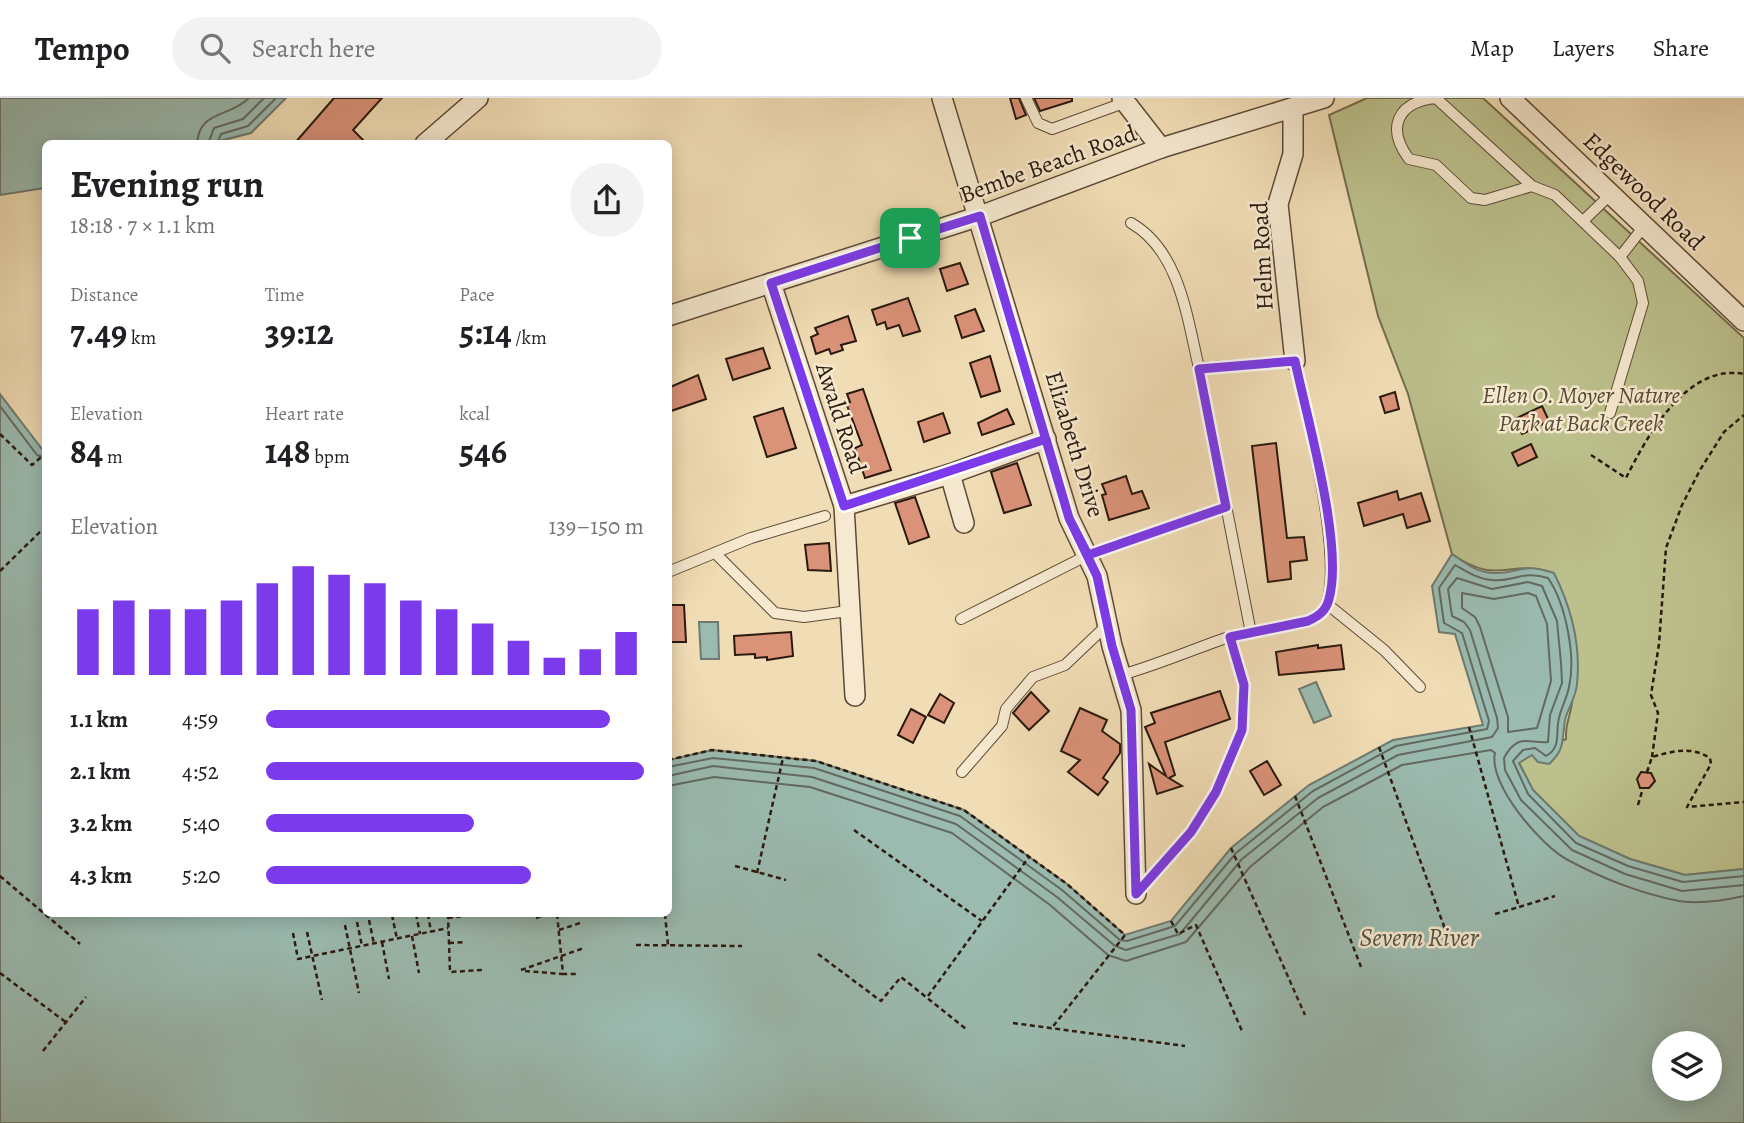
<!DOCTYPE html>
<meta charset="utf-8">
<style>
body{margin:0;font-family:Alegreya,serif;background:#f2f2f2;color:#202124;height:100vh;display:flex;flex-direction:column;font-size:26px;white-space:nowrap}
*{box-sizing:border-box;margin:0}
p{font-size:23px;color:#757577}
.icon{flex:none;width:38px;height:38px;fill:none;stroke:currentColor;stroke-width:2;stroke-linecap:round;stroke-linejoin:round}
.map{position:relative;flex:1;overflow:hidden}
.side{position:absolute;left:42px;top:42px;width:630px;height:777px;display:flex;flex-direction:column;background:#fff;border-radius:10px;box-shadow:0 4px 18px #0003}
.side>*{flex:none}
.fabs{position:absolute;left:1652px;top:933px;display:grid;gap:14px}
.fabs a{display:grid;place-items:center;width:70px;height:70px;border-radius:50%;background:#fff;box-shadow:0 4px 18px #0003;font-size:35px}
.pin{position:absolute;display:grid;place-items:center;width:60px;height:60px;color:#fff;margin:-30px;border-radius:14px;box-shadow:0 4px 10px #0006}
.round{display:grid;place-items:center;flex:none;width:74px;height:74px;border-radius:37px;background:#f2f2f2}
.overview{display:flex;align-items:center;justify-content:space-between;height:119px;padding:0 28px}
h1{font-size:38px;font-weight:700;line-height:52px}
.stats{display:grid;grid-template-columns:repeat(3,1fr);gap:10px;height:119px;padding:7px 28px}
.stats div{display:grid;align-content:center}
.stats b{font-size:35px;font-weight:700}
.stats small{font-size:19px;font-weight:400}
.stats p{font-size:19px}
.chart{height:196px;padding:14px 28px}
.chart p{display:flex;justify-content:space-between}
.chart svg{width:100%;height:126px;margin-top:7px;stroke:#7c3aed;stroke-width:6}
ul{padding:0 28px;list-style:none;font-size:23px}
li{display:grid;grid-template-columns:112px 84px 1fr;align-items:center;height:52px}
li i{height:18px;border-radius:9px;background:#7c3aed}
header{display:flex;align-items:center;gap:42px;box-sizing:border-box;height:98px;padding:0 35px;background:#fff;border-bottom:2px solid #e0e0e0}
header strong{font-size:33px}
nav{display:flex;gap:38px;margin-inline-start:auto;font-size:24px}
.search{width:490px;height:63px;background:#f2f2f2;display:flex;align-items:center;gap:18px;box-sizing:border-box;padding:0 24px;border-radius:38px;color:#757577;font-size:26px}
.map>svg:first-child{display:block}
</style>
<header>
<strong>Tempo</strong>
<div class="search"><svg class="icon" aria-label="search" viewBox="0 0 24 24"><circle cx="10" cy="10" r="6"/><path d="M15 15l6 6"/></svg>Search here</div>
<nav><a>Map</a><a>Layers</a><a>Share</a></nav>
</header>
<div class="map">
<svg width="1744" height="1025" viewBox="0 0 1744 1025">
<rect width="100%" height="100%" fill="#f1ddb5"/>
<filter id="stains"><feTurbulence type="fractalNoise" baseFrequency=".00286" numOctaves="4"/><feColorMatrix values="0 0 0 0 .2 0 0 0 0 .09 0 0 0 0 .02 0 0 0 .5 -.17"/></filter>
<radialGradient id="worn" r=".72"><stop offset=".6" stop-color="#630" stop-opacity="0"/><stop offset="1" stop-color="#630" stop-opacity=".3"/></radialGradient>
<path fill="#bcc08c" stroke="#736c4d" stroke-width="2" d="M1367,0H1483L1744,240V771L1685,777L1630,761L1579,738L1533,692L1519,665L1526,658L1566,641C1565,623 1571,618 1572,604C1578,553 1576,521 1553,475C1508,460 1499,489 1452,456L1408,296L1378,218L1329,17Z"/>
<g fill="#9bbbb1" stroke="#6e7a70" stroke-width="2" fill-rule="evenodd">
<path d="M0,0H286L251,35L212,45L46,46L45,90L0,97Z"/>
<path d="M0,296L45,355L46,816H668L669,662L712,652L816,663L964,712L1067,786L1125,837L1171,823L1231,750L1309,687L1393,642L1483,627L1455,536L1439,534L1432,488L1452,456C1465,465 1476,474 1493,475C1519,476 1520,464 1554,475C1571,509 1581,547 1577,586C1576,599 1568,610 1565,622C1562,642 1565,652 1549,666L1538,664L1532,657L1519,665L1533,692L1579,738L1630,761L1685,777L1744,771V1025H0ZM1664,945H1710V990H1664Z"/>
<path d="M699,524H718L719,561H701Z"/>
<path d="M1316,584L1331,618L1314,625L1299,591Z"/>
</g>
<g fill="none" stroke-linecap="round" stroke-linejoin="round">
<g stroke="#626a60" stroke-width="2">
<path d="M197,46C199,12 229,20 249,0"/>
<path d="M208,46L214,30L243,21L264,0"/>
<path d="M217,46L221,36L248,28L276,0"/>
<path d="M0,308L37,357L46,360"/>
<path d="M1462,495L1494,501L1528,495L1536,498L1547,526L1551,583L1537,630L1508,634V619L1480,529L1475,519L1462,510Z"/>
<path d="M668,669L713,660L814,670L960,718L1062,792L1120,842L1127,843L1175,828L1236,755L1313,693L1396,648L1487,631L1489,623L1462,535L1444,525L1439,490L1455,467C1467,474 1478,481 1492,482C1514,484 1523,472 1548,480C1566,506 1576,559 1569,589C1567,600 1561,610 1559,620C1555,635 1562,649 1546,658L1535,650L1523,652L1513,663L1528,696L1576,745L1628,768L1683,784L1744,778"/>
<path d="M668,678L713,668L812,679L956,726L1057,799L1115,848L1126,852L1180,836L1242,761L1318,700L1398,657L1492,639L1498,630L1497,620L1470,532L1464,524L1452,518L1448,491L1457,480L1492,491L1528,484L1542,488L1557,523L1561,565L1562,585L1550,617L1548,644C1529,646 1518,634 1504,660L1505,672L1521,702L1572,752L1625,776L1682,793L1744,787"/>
<path d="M668,688L714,679L810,689L952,735L1050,807L1108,857L1126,863L1186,844L1250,769L1323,709L1402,667L1491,652L1495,655C1488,686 1541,748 1568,762C1601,780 1642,796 1679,803C1698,806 1726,802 1744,798"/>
</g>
</g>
<g fill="#da9278" stroke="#2a190e" stroke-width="2">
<path d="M334,0H382L353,32L367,46H294Z"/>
<path d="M1010,0H1019L1026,17L1016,21Z"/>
<path d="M1034,0H1072V3L1040,13Z"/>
<path d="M960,165L968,186L947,193L940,171Z"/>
<path d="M908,200L920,233L903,238L899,227L887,231L885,224L877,227L872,212Z"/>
<path d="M975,211L984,233L962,240L955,218Z"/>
<path d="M848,218L856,243L841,247L843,252L831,256L829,251L816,256L811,239L818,236L815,230Z"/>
<path d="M763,250L770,270L733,282L726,261Z"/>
<path d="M990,258L1000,293L981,299L970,265Z"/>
<path d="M698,277L706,301L668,314V290Z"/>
<path d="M863,291L891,372L865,380L855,350L862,347L846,305L850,304L847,296Z"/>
<path d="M1395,294L1399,311L1385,315L1380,299Z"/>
<path d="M1542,308L1549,323L1522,336L1515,321Z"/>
<path d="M783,310L796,350L767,359L754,319Z"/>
<path d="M1007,311L1014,326L982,337L978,325Z"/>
<path d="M943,315L950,335L924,344L918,324Z"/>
<path d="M1276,345L1287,440L1304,439L1307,462L1290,464L1291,481L1268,484L1252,348Z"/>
<path d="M1531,346L1537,359L1518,368L1512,355Z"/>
<path d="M1017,365L1031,407L1004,415L991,374Z"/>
<path d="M1126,378L1132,396L1142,393L1149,410L1109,422L1102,397L1106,396L1102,386Z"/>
<path d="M1397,393L1399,402L1421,395L1430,423L1407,430L1403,416L1364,428L1358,405Z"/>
<path d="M915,399L929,439L909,446L895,405Z"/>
<path d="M829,445L831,473L808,472L805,447Z"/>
<path d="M668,507H684L686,544H668Z"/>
<path d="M791,534L793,558L767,562V559L755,560V556L735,557L734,538Z"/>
<path d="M1318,547V550L1341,547L1344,571L1279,577L1276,554Z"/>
<path d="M1220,593L1230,621L1165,644L1175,677L1169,680L1182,688L1157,696L1149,666L1166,678L1145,629L1155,625L1151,615Z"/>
<path d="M1031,594L1049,613L1029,632L1013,615Z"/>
<path d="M940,596L954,605L944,625L928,617Z"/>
<path d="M1080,610L1107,622L1102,633L1120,646V655L1103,680L1108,684L1098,697L1068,674L1080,662L1061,653Z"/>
<path d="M911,611L926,619L913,645L898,637Z"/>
<path d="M1267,663L1281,687L1264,697L1250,673Z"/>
<path d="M1641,674L1651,675L1655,683L1649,690H1640L1637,681Z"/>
</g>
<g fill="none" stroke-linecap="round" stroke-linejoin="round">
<defs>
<g id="service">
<path d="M1026,0L1038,25L1052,31L1126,4"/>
<path d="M1532,88L1485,102L1471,100L1436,67L1409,61C1386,30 1397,4 1436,0L1532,88L1555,97L1620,159"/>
<path d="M1583,123L1612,95"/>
<path d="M1131,125C1180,153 1187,220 1199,270"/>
<path d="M1610,315L1643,205L1638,183L1620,159L1645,127"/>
<path d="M715,455L775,515L804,519L848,513"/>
<path d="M668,474L751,440L825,418"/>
<path d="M1327,506L1384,552L1420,589"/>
<path d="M961,521L1088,457L1226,409"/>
<path d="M1121,577C1157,567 1191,552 1226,540C1243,535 1262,533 1279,529C1291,526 1309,526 1319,517C1353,491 1304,305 1295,263L1199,270L1251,535"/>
<path d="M962,674L1002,628L1006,611L1033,579L1065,567L1107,527"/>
<path d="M1138,794L1191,734L1216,694L1242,632L1244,587L1230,539"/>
</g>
<g id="minor">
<path d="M942,0L1069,420L1097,478L1112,548L1131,612L1136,796"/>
<path d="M1122,0L1161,50"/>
<path d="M1510,0L1744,223"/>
<path d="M1293,10V56L1278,106L1295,263"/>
<path d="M425,46L478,0"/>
<path d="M771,185L844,408L855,598"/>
<path d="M668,218L980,118L1161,50L1324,0"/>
<path d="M950,376L964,425"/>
<path d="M844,408L950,376L1046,341"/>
</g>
</defs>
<use href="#service" stroke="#5c4a38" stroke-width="12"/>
<use href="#minor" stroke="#5c4a38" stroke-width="22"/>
<g stroke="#2a190e" stroke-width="2.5" stroke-dasharray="5 3.5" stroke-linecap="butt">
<path d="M0,336L32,367L46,355"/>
<path d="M1591,357L1626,380C1647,338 1687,265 1744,276"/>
<path d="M0,473L46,428"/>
<path d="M1469,629L1519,809L1555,798"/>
<path d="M1379,649L1445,831"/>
<path d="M1652,659L1658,615L1651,597L1659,546L1666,450L1682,407L1700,372L1724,334L1744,317"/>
<path d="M668,662L712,652L816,663L964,712L1067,786L1125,837L1051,931"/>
<path d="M1647,674L1652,659C1673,653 1691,648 1710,660L1711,666L1687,709L1744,704"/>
<path d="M1295,698L1361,869"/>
<path d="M1638,707L1643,690"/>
<path d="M854,732L982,823"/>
<path d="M1231,750L1305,917"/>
<path d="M735,768L786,782"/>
<path d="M757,775L783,660"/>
<path d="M0,778L80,846"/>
<path d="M416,816L420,836"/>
<path d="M428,816L431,834"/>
<path d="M448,816L450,874L482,872"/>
<path d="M557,816L563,876H579"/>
<path d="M665,816L668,847"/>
<path d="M1495,816L1519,809"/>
<path d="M392,817L397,841"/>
<path d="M448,820L464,818"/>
<path d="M536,820L548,816"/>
<path d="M369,822L374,846"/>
<path d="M1171,823L1178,836L1196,827L1242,933"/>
<path d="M357,824L362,848"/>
<path d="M345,827L359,895"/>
<path d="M559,832L580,825"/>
<path d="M307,834L322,902"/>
<path d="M293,835L298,861L448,830"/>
<path d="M412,838L419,875"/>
<path d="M382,844L389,881"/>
<path d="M449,845L465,844"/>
<path d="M636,847L742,848"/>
<path d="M818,856L881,903L901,879L966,931"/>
<path d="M521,872L584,850"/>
<path d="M525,873L563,876"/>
<path d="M0,875L67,925"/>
<path d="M928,898L1029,759"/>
<path d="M1013,925L1185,948"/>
<path d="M43,953L86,899"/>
</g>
<use href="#service" stroke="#f6e9cf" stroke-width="10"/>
<use href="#minor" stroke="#f6e9cf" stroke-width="19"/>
</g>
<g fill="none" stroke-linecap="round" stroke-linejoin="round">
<defs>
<path id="route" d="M910,140L771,185L844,408L1046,341L1069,420L1097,478L1112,548L1131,612L1136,796L1191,734L1216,694L1242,632L1244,587L1230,539L1308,523C1319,518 1326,513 1329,501C1344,447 1307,321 1295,263L1199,271L1226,409L1088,457L1069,420L980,118L910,140"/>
</defs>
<use href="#route" stroke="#fff" stroke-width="14"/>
<use href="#route" stroke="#7c3aed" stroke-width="9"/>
</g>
<g text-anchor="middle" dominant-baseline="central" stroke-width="5" stroke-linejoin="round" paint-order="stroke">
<g font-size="24" fill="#2a190e" stroke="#f6e9cf">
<text transform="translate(1048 66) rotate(-20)">Bembe Beach Road</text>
<text transform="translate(1644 93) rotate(44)">Edgewood Road</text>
<text transform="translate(1262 158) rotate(-93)">Helm Road</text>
<text transform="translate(841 320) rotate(72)">Awald Road</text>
<text transform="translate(1075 346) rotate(73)">Elizabeth Drive</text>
</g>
<g font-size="24" font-style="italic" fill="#564b34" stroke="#f6e9cf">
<text x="1581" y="297">Ellen O. Moyer Nature<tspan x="1581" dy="28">Park at Back Creek</tspan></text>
</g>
<g font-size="26" font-style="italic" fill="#525247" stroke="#f6e9cf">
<text x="1419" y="839">Severn River</text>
</g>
</g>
<rect width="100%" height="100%" filter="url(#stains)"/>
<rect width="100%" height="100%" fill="url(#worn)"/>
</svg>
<div class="fabs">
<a><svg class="icon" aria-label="layers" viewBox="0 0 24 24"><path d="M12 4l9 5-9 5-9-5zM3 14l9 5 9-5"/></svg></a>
</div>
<div class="pin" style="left:910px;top:140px;background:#1e9e55"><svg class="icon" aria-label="arrive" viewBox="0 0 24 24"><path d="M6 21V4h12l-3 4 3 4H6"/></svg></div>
<section class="side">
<div class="overview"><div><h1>Evening run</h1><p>18:18 · 7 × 1.1 km</p></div><a class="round"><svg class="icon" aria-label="share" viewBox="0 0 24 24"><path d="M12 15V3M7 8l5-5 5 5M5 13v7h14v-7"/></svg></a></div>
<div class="stats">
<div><p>Distance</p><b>7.49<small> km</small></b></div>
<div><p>Time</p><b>39:12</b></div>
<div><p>Pace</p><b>5:14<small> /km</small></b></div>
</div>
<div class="stats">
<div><p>Elevation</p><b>84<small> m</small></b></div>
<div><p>Heart rate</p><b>148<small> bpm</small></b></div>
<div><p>kcal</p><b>546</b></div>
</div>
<div class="chart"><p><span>Elevation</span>139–150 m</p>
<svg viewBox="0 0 160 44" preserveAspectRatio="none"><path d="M5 44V21M15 44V18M25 44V21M35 44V21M45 44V18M55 44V12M65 44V6M75 44V9M85 44V12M95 44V18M105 44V21M115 44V26M125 44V32M135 44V38M145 44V35M155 44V29"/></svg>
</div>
<ul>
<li><b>1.1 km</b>4:59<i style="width:91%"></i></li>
<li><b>2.1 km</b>4:52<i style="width:100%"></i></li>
<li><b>3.2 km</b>5:40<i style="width:55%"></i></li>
<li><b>4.3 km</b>5:20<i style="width:70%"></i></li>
</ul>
</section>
</div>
